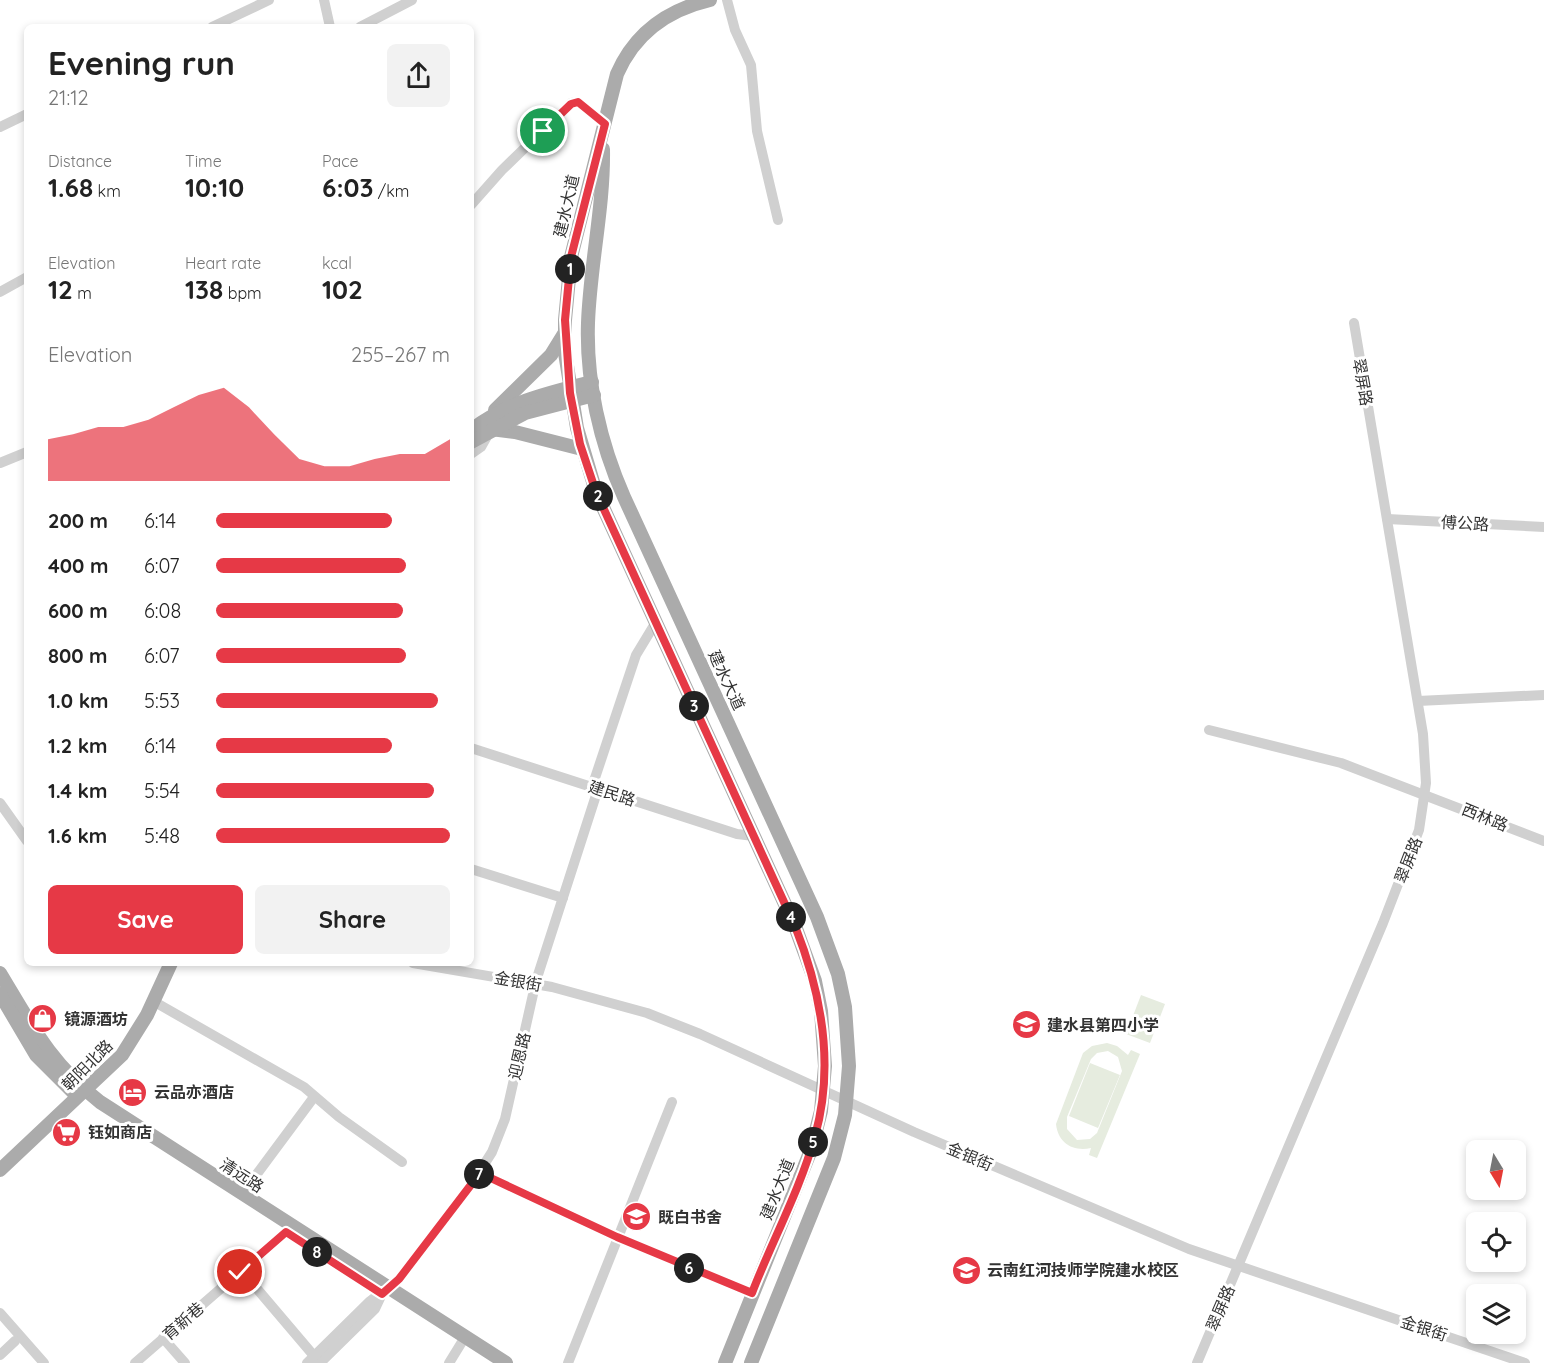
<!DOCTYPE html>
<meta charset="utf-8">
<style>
body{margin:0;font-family:Quicksand,"Noto Sans SC",sans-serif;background:#f2f2f2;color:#222;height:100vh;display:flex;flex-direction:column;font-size:22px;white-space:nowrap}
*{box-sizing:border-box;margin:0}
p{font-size:20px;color:#767676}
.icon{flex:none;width:33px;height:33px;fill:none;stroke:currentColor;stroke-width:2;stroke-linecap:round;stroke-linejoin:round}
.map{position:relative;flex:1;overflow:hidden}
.panel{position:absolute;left:24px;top:24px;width:450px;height:942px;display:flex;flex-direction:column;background:#fff;border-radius:9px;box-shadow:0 3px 9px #0003}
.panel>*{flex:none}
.needle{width:39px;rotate:170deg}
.controls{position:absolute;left:1466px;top:1140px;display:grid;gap:12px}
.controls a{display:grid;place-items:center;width:60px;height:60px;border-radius:9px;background:#fff;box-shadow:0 3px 9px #0003;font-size:30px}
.pin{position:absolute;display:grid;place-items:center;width:51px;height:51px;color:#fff;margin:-26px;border:3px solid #fff;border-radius:50%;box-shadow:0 2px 6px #0007}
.km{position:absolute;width:30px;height:30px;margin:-15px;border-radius:50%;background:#222;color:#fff;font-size:16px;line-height:30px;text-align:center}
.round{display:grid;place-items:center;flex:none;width:63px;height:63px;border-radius:9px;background:#f2f2f2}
.overview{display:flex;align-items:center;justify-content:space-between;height:102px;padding:0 24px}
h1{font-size:33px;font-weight:700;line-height:45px}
.stats{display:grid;grid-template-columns:repeat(3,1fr);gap:9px;height:102px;padding:6px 24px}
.stats div{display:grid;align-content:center}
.stats b{font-size:26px;font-weight:700}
.stats small{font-size:16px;font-weight:400}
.stats p{font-size:16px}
.chart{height:168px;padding:12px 24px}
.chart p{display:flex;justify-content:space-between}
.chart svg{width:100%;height:108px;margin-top:6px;fill:#e63946;opacity:.7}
.primary-button{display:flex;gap:12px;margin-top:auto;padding:12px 24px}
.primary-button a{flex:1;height:69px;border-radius:9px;background:#e63946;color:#fff;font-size:24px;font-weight:700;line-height:69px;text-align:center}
.primary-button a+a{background:#f2f2f2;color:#222}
ul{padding:0 24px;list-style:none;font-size:20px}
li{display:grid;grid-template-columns:96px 72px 1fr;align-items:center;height:45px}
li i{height:15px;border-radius:8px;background:#e63946}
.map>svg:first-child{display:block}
</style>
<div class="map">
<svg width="1544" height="1363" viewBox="0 0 1544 1363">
<rect width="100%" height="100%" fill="#fff"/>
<g fill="#e6ecdf" fill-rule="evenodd">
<path d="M1141,995L1165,1004L1150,1043L1126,1034Z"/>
<path d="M1107,1043L1117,1046L1128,1055L1131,1050L1140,1054L1097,1158L1089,1155L1091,1148C1073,1152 1058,1143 1056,1124L1083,1053L1092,1046ZM1108,1051L1118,1057L1122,1071L1097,1133L1090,1139L1077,1140L1067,1129V1117L1091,1059L1097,1053Z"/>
<path d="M1090,1063L1120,1075L1098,1128L1069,1116Z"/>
</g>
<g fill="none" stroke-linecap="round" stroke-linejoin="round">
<g stroke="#d0d0d0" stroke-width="10">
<path d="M324,0L330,27"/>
<path d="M727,0L735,30L751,65L757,131L778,220"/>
<path d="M212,27L269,0"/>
<path d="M360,27L412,0"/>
<path d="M0,127L27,114"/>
<path d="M471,205L502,170L571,103L578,102L605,124"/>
<path d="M0,292L27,277"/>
<path d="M471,454L481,447L490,431"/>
<path d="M0,463L27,452"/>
<path d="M1387,519L1544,527"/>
<path d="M1418,701L1544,695"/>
<path d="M1209,730L1341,763L1544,841"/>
<path d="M471,748L737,834L754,836"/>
<path d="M592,787L636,655L656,622"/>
<path d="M0,803L27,841"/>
<path d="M471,869L563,898"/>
<path d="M413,963L552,987L647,1013L700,1034L914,1132L1189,1249L1525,1363"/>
<path d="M153,1001L304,1087L339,1117L402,1162"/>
<path d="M480,1173L617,1237L752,1293"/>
<path d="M242,1194L314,1097"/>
<path d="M242,1271L320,1363L375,1309L382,1294"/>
<path d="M0,1313L44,1363"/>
<path d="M163,1338L185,1363"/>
<path d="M0,1355L15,1341"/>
<path d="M135,1363L286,1232"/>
<path d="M307,1363L369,1302L399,1279L471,1185L492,1152L505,1119L536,981L598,789"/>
<path d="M449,1363L465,1337"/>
<path d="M568,1363L672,1102"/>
<path d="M1197,1363L1383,923L1419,830L1426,783L1423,734L1354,323"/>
</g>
<g stroke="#ababab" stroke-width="14">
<path d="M710,0C667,10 635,33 617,74L571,257L565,320V353L577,428L596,492L795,926L815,981L821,1011L825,1066L821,1111L811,1150L725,1363"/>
<path d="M603,149C604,207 590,265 588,323C586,381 600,443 624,497L817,917L838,974L845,1007L849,1066L845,1115L834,1158L751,1363"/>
<path d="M495,410L551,355L564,334"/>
<path d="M491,429L515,432L582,449"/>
<path d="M471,430C508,402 548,393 592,382"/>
<path d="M471,442L525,413L594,395"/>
<path d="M0,973C32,1026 50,1063 100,1102L506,1363"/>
<path d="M0,994L36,1055L76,1095"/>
<path d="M0,1170L122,1055L147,1015L171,963"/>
</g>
</g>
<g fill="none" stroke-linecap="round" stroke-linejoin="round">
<defs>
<path id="route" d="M240,1272L286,1232L382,1294L399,1279L480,1173L617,1237L752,1293C772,1241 800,1190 815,1136C835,1065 822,994 795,926L596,492L580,444L570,393L565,320L571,257L605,124L578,102L571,104L543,131"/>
</defs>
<use href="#route" stroke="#fff" stroke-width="12"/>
<use href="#route" stroke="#e63946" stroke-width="8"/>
</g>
<defs>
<symbol id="shop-disc" viewBox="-11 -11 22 22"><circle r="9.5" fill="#e63946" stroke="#fff"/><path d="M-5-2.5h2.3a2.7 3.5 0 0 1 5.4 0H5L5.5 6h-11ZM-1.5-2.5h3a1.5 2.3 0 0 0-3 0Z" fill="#fff"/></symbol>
<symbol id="school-disc" viewBox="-11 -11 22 22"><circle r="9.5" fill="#e63946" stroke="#fff"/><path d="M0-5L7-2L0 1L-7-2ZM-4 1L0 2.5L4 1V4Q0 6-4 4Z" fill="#fff"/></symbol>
<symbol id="hotel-disc" viewBox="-11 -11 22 22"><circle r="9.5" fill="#e63946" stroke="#fff"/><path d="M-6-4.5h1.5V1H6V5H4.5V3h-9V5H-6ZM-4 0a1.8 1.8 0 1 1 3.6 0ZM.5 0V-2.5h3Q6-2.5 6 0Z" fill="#fff"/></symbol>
<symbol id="supermarket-disc" viewBox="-11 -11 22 22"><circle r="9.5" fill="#e63946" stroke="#fff"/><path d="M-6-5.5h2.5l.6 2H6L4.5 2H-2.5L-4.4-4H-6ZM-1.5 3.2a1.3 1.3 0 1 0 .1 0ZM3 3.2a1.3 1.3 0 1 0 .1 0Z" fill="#fff"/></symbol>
</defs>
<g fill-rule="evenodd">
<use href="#shop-disc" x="26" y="1002" width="33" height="33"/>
<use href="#school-disc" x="1010" y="1008" width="33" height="33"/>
<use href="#hotel-disc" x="116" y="1076" width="33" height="33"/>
<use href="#supermarket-disc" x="50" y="1116" width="33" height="33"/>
<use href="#school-disc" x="620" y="1200" width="33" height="33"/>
<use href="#school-disc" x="950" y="1254" width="33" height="33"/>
</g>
<g text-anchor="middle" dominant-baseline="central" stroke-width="6" stroke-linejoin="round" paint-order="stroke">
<g font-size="16" fill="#333" stroke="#fff">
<text transform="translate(566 206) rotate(-77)">建水大道</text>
<text transform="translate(1363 382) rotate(80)">翠屏路</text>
<text transform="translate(1465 523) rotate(3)">傅公路</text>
<text transform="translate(727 680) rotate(65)">建水大道</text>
<text transform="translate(612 793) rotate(18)">建民路</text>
<text transform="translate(1485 817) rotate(22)">西林路</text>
<text transform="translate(1408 860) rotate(-69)">翠屏路</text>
<text transform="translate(518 981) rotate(10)">金银街</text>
<text transform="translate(519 1056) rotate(-77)">迎恩路</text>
<text transform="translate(87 1065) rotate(-45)">朝阳北路</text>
<text transform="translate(970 1156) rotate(23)">金银街</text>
<text transform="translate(242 1175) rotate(33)">清远路</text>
<text transform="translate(777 1189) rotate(-68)">建水大道</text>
<text transform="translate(1220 1308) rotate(-67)">翠屏路</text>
<text transform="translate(183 1321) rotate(-41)">育新巷</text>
<text transform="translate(1424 1328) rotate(18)">金银街</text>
</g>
<g font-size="16" font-weight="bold" fill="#333" stroke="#fff" text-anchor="start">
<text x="64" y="1019">镜源酒坊</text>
<text x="1047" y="1025">建水县第四小学</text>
<text x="154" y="1092">云品亦酒店</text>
<text x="88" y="1132">钰如商店</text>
<text x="658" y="1217">既白书舍</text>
<text x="987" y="1270">云南红河技师学院建水校区</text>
</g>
</g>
</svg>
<div class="controls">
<a><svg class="needle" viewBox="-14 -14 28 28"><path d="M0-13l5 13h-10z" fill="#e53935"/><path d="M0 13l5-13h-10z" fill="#767676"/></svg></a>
<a><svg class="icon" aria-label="locate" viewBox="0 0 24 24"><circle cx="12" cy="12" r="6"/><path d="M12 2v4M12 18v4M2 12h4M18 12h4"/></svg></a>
<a><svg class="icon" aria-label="layers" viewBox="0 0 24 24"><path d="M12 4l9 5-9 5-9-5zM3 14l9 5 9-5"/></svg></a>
</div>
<div class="pin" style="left:543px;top:131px;background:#1e9e55"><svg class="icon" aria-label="arrive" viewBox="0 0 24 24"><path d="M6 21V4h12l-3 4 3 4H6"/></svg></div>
<div class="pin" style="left:240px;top:1272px;background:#d93025"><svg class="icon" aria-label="check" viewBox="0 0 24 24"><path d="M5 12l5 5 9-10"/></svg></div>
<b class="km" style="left:570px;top:269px">1</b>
<b class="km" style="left:598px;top:496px">2</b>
<b class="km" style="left:694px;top:706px">3</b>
<b class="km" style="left:791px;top:917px">4</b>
<b class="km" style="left:813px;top:1142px">5</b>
<b class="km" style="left:689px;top:1268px">6</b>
<b class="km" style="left:479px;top:1174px">7</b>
<b class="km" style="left:317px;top:1252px">8</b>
<section class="panel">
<div class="overview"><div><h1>Evening run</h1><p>21:12</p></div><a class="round"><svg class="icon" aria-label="share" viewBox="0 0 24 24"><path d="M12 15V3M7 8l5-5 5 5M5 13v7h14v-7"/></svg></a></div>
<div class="stats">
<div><p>Distance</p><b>1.68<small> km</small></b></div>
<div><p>Time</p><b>10:10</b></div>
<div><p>Pace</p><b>6:03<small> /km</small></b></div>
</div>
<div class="stats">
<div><p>Elevation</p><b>12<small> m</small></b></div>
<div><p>Heart rate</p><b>138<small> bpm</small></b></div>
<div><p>kcal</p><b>102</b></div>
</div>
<div class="chart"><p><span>Elevation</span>255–267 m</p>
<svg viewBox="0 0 160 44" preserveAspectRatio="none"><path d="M0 44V27L10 25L20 22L30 22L40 19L50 14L60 9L70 6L80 14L90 25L100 35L110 38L120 38L130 35L140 33L150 33L160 27V44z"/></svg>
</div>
<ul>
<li><b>200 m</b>6:14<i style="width:75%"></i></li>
<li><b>400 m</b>6:07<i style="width:81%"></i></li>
<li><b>600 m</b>6:08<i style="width:80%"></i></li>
<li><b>800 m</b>6:07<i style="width:81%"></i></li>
<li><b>1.0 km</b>5:53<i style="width:95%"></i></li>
<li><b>1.2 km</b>6:14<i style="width:75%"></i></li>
<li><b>1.4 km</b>5:54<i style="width:93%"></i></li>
<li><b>1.6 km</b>5:48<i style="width:100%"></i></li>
</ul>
<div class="primary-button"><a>Save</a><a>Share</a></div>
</section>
</div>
